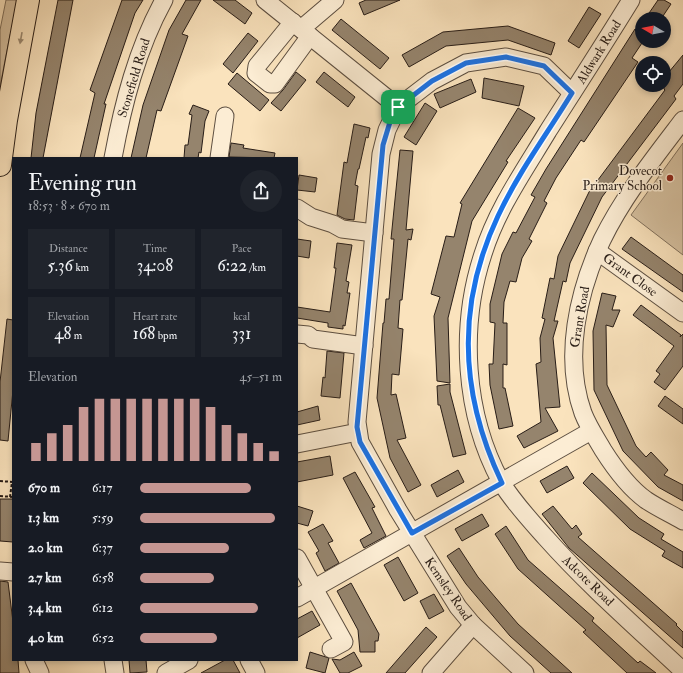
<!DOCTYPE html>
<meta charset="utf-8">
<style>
body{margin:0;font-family:"IM FELL Double Pica",serif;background:#20242c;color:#f1f3f6;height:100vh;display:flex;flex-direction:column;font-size:15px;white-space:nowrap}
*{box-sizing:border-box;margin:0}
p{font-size:13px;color:#9ea1a6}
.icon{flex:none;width:22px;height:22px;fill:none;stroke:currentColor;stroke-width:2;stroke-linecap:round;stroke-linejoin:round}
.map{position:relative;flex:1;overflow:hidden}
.panel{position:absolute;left:12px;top:157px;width:286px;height:504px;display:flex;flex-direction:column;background:#171b24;border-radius:0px;box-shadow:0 2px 6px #0003}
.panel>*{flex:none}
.needle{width:26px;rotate:280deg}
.fabs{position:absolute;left:635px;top:12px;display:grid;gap:8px}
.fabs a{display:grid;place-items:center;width:36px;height:36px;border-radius:50%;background:#171b24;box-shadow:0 2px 6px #0003;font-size:20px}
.pin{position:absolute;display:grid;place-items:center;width:34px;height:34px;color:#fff;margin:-17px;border-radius:8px;box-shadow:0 2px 6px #0006}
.round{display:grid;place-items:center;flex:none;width:42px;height:42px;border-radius:21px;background:#20242c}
.head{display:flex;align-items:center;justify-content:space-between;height:68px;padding:0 16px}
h1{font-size:22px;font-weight:600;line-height:30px}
.stats{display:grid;grid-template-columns:repeat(3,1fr);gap:6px;height:68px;padding:4px 16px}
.stats div{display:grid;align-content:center;border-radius:0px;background:#20242c;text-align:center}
.stats b{font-size:17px;font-weight:600}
.stats small{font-size:11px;font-weight:400}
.stats p{font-size:11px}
.chart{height:112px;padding:8px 16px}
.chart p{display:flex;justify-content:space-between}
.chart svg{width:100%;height:72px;margin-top:4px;stroke:#c59692;stroke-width:6}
ul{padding:0 16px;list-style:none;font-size:13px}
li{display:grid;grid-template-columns:64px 48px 1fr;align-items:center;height:30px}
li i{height:10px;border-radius:5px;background:#c59692}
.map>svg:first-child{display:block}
</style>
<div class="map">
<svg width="683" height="673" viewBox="0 0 683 673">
<rect width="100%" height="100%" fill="#fae3bd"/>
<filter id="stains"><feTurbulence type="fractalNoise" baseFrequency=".005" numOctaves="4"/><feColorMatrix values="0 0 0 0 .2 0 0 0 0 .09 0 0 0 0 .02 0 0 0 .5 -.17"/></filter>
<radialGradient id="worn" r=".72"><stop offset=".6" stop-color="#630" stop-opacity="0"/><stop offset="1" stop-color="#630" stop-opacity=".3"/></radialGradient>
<g fill="#d6c1a1" stroke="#7f6f5c">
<path d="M6,0H20L18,14L10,35L0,86V30Z"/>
<path d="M683,143V255L631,215Z"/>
</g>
<g fill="#95846d" stroke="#281d17">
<path d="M58,0H73L43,158H31L36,113Z"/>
<path d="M122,0H143L135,13L104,104H106L94,158H80L95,93L90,90Z"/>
<path d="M186,0H201L182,34L188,36L161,111L157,110L146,158H131L143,105L169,30Z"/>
<path d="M213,0H235L252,13L245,24Z"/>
<path d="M366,0H400L364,15L359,3Z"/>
<path d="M658,0H664L671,4L661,19H645Z"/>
<path d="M589,7L601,14L579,48L568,41Z"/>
<path d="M341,19L389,58L380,69L332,30Z"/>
<path d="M508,26L555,43L551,55L508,40L446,46L409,67L402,55L443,32Z"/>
<path d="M635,29L642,34V43L632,58L638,62L584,142L581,140L556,178L544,201L547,203L529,239L532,241L522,258L516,282L510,281L504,302L503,323H507V365L503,364V388H505L513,426L499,429L490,385L489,364H493L495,323L490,322V304L502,254L513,232L516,233L535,197L531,195L546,169Z"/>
<path d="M248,33L258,41L233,73L223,64Z"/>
<path d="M683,55V84L674,96L676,99L602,197L570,263L566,282L563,281L554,321H558L553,338L560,407L545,408L558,431L524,448L517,436L541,422L536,364L541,362L540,338L545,319L542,318L550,278L554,279L558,256L589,192L665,90L664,89V78Z"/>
<path d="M296,72L306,80L281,111L271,103L283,90Z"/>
<path d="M324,72L355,97L348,107L316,82Z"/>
<path d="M237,73L269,100L260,111L228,84Z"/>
<path d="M484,78L524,86L519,106L482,98Z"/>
<path d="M471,79L476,92L440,108L434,94Z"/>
<path d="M425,103L437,111L416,145L404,137Z"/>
<path d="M193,105L209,111L205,121L201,153L199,152L198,158H184L185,145H188L192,115L189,114Z"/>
<path d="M518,108L535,118L506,161L508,162L472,221L448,318L450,383L437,381L434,316L440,297L431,294L446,236L454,237L462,204L460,203Z"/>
<path d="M354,124L370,128L368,138L366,137L359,169H358L355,185L358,186L354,220L345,219L337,215L344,162L347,163Z"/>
<path d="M231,143L244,145L243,148L275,153L274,158L229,157Z"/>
<path d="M400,150L413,151L406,230L413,229L411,240L408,239L402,300H400L398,328L403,329L399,375L392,374L391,395L396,394L406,438L397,440L421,485L408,492L390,458L377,398L383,323H384L386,299H389L394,239H391Z"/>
<path d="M299,175L317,178L315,192L297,190Z"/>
<path d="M631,237L683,275V292L622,249Z"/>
<path d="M297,239L311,241L309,258L297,256Z"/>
<path d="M337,243L352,245L346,281L349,282L347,293H350L345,326L343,325V329L328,327V323L297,318V307L330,312L336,268H334Z"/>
<path d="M602,293L616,296L612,310H620L613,327L606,325L607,385L636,446L646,457L651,452L668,470L664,475L683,485V501L658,487L623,451L594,390L593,331Z"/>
<path d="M641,305L681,335L680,337L683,334V366L665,390L654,382L660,374L656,371L674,346L633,315Z"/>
<path d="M7,319L13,320V390L8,441L0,440V382Z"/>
<path d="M327,351L344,353L340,398L321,396L323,377L325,378Z"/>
<path d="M450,384V392L466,454L453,457L440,405H438L437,386Z"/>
<path d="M665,396L683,409V424L658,406Z"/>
<path d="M318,406L320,420L297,425V412Z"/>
<path d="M330,456L333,475L297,482V462Z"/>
<path d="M567,466L574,478L547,493L540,481Z"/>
<path d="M458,470L464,482L437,497L431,485Z"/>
<path d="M355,472L375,507L372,508L386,536L364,548L360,540L372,533L343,478Z"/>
<path d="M592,473L639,518L664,534L661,539L683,552V568L662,556L665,551L630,529L583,483Z"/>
<path d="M0,499H13V542L0,541Z"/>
<path d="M297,506L313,511L308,526L297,523Z"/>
<path d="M553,506L572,529L576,525L582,534L578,537L677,624L676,625L683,632V648L569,548L542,514Z"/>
<path d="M482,514L489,526L462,541L455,529Z"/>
<path d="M323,524L333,541L328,543L339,563L325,571L316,553L319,551L308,532Z"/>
<path d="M506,526L528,560L594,618L592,621L638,663L640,661L656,673H627L583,632L586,630L518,569L495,534Z"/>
<path d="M459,548L478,577L518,624L572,673H551L510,636L466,584L447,556Z"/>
<path d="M398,557L418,593L404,601L384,565Z"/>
<path d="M0,581L8,582L13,622V660H18L19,673H0Z"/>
<path d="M351,583L379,634L378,641H375V652H360L358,630L337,591Z"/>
<path d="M434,594L444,611L429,619L420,601Z"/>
<path d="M312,611L320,625L297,638V619Z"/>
<path d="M426,627L437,637L405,673H386Z"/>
<path d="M310,652L329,658L325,673L306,668Z"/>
<path d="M354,652L362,666L348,673H340L332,659L340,660Z"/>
<path d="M129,660H146L147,672L130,673Z"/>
<path d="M225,660H233L240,673H201Z"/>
</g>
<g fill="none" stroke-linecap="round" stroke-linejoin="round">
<defs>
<g id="minor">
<path d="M265,0L398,107"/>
<path d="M631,0C604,44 576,87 548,131C524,171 497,209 483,254C459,327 464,414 501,482C513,502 530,520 546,538C588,585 636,627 683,671"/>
<path d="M293,22L257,66L256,73L270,84H275L310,36"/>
<path d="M301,29L335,0"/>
<path d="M683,120C654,158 623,197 602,240C578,292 563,357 583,413C588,426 596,438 603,450C615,469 628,487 646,500C658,508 671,514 683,521"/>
<path d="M113,158C123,104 137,49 164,0"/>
<path d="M219,158L225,116"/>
<path d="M297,208L311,217L333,224L342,229L374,233"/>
<path d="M597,251L683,313"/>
<path d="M297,334L308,335L313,339L364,346"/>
<path d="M297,444L358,432"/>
<path d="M297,558L344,642L331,649"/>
<path d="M0,571L13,572"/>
<path d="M297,598L591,431"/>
<path d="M34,660L40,673"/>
<path d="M113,660L115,673"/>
<path d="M249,660L256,673"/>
<path d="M166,673L189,660"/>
<path d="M431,673L473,625"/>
<path d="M525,673L473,625L458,607L398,510L360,442L357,422L381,154L387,130L398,107L432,81L466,63L506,57L544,66L572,93"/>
</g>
<path id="highway" d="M0,165L6,120L28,0"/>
</defs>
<use href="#minor" stroke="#5c4e40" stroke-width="19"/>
<use href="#highway" stroke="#281d17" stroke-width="24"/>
<g stroke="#281d17" stroke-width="2" stroke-dasharray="3 2" stroke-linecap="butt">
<path d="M0,481L13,482"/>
<path d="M0,496L13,497"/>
<path d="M10,497L12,482"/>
</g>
<use href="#minor" stroke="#fcedd4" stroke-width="17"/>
<use href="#highway" stroke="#fae3bd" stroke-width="22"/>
</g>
<defs><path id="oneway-solid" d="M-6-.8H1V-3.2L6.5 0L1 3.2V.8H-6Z"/></defs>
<use fill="#9c8a72" href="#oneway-solid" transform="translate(21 38) rotate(100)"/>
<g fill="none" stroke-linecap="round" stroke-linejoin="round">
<defs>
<path id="route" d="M506,57L544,66L572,93C547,134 518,173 498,216C456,305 460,395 502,483L412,533L360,442L357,427L383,145L390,122L398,107L432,81L466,63Z"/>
</defs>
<use href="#route" stroke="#fff" stroke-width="8"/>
<use href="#route" stroke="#1a73e8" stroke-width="5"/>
</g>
<circle fill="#8f2418" stroke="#fcedd4" stroke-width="1.5" cx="670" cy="178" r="4"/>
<g text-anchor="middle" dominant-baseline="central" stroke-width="3" stroke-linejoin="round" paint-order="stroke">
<g font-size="13" fill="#281d17" stroke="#fcedd4">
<text transform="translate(599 52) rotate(-58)">Aldwark Road</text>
<text transform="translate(134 78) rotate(-73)">Stonefield Road</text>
<text transform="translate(630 275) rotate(36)">Grant Close</text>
<text transform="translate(580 317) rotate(-80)">Grant Road</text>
<text transform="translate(588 581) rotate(44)">Adcote Road</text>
<text transform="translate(448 589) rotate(56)">Kemsley Road</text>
</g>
<g font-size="13" fill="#281d17" stroke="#fcedd4" text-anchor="end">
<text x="662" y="171">Dovecot<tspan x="662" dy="15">Primary School</tspan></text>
</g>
</g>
<rect width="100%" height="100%" filter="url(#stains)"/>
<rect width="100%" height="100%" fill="url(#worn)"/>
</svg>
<div class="fabs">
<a><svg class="needle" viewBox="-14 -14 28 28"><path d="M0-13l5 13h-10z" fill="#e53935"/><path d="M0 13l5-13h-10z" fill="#9ea1a6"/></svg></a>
<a><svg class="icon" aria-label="locate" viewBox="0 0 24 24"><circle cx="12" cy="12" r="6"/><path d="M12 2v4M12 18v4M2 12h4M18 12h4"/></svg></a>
</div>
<div class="pin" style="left:398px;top:107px;background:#1e9e55"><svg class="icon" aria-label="arrive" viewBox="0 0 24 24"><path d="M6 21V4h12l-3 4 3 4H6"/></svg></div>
<section class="panel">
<div class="head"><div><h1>Evening run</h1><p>18:53 · 8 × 670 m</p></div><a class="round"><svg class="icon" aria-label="share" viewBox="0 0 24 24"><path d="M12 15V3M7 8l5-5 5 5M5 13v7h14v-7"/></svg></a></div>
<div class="stats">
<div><p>Distance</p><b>5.36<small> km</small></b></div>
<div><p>Time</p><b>34:08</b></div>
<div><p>Pace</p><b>6:22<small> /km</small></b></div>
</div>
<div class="stats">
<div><p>Elevation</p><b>48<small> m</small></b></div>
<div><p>Heart rate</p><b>168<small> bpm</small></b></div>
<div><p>kcal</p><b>331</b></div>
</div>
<div class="chart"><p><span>Elevation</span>45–51 m</p>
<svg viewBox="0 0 160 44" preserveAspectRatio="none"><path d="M5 44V33M15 44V27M25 44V22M35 44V11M45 44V6M55 44V6M65 44V6M75 44V6M85 44V6M95 44V6M105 44V6M115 44V11M125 44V22M135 44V27M145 44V33M155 44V38"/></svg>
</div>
<ul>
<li><b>670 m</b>6:17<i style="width:78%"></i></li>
<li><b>1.3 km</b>5:59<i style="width:95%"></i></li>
<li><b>2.0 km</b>6:37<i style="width:63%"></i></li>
<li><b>2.7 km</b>6:58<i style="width:52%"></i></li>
<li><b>3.4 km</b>6:12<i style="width:83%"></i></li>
<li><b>4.0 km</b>6:52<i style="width:54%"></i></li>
</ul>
</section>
</div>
